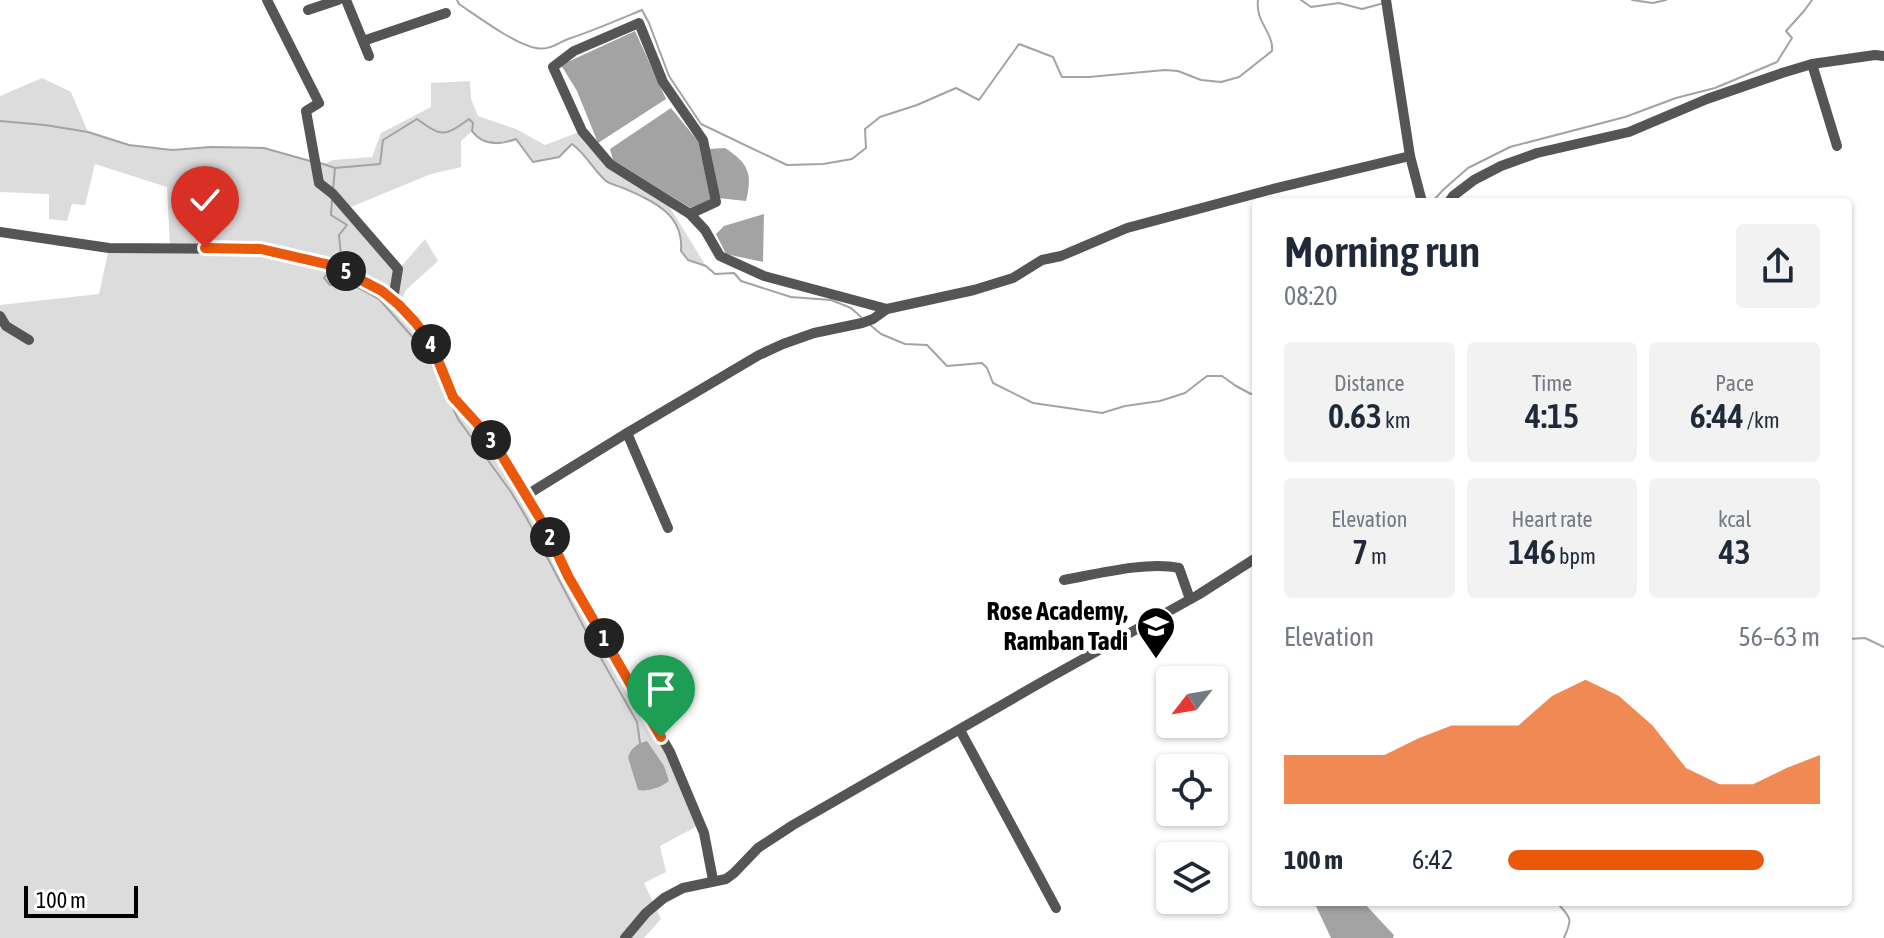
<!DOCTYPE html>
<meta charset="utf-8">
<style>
body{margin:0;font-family:"Asap Condensed",sans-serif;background:#f2f2f3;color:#1f2937;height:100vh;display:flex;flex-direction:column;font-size:30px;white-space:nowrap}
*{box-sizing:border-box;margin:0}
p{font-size:26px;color:#747a83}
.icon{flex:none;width:44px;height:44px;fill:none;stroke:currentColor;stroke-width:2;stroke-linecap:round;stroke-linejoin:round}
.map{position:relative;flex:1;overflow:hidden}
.sheet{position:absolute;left:1252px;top:198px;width:600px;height:708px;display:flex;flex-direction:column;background:#fff;border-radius:8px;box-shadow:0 2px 6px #0004}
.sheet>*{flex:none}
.needle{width:52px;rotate:239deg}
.fabs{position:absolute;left:1156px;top:666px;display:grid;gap:16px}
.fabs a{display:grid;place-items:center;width:72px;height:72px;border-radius:8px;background:#fff;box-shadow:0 2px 6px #0004;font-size:40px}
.scale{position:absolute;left:24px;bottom:20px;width:114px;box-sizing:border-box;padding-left:8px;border:4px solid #000;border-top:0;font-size:22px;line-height:28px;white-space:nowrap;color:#000;-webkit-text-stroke:6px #fff;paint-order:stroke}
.pin{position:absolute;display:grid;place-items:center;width:68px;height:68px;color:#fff;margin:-82px -34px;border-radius:50% 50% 50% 0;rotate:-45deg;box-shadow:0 0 8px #0007}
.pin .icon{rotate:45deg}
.km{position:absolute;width:40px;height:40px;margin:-20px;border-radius:50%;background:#222;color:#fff;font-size:22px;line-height:40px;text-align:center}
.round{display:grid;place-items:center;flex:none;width:84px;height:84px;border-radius:8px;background:#f2f2f3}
.overview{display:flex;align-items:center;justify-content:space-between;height:136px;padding:0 32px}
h1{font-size:44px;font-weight:600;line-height:60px}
.metrics{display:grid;grid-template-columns:repeat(3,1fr);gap:12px;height:136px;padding:8px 32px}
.metrics div{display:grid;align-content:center;border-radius:8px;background:#f2f2f3;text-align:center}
.metrics b{font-size:34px;font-weight:600}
.metrics small{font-size:22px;font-weight:400}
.metrics p{font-size:22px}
.chart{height:224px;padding:16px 32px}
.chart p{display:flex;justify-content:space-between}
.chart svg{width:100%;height:144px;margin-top:8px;fill:#ea580c;opacity:.7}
ul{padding:0 32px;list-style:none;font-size:26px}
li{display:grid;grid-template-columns:128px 96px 1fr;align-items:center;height:60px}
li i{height:20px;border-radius:10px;background:#ea580c}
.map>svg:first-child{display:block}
</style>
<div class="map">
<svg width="1884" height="938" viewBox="0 0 1884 938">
<rect width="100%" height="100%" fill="#fff"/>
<path fill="#dcdcdc" d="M42,78L71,92L88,132L129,145L172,150L211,147L264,148L324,164L333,160L372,157L381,133L431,107V83L470,81L471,99L478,116L516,129L545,145L582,131L610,164L664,198L706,266L688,260L681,251C684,214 653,202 623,188C618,186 611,184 606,181C593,171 586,154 572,144L559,157L533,162L516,140C500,145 483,145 472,131L461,141V167L431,174L346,209L399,269L425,239L438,261L406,290L399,305L415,322L453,397L493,441L650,716L701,824L660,846L666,872L644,883L661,919L644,938H0V305L99,294L109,248L170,247L167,187L95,164L85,205L72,204L67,221L49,219V194L0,192V96Z"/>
<g fill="#a3a3a3">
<path d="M635,31L666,99L598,143L577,91L561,65Z"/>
<path d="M671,108L698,141L711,200L692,209L613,160L610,149Z"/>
<path d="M725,148C748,163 753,173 746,201L718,198L709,149Z"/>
<path d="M764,214L763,262L726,254L716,234L724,226Z"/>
<path d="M647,741L664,766L669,781C662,787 647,792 638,790L628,757C631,748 638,743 647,741Z"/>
<path d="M1314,902H1363L1391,932L1394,935L1393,938H1331Z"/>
</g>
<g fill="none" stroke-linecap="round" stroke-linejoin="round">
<g stroke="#a3a3a3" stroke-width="2">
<path d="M457,0L459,4C477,16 516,45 536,48C550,51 558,42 571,38C595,30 618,20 642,10L649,23L669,76L701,124L787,165L823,164L852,159L866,148L865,129L880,117L917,105L956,88L979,100L1019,44L1053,57L1062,77H1089L1165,70L1178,71L1201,80L1221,82L1239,77L1272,51C1274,33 1255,22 1258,0"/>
<path d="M1301,0L1311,7L1339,3L1362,9L1384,3"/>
<path d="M1632,0L1653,3L1666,0"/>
<path d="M0,121L45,125L88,132L129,145L172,150L211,147L264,148L310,161"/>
<path d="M320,163L335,168L333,190"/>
<path d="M335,168L380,164L383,140L417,119C442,137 444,137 469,119L473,123L472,131C483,146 500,145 516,139L533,162L559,157L572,144C586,154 594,171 606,181C610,184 618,186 623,188C653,201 684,214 681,251L688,260L706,266L715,274L734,273L741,281L791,297L831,300L851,308L861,317"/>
<path d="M332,200L331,215L347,225L339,235L341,256L335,264"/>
<path d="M1432,202L1444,189L1468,168L1510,147L1625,117L1676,98L1715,88L1777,62L1792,38L1786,31L1804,11L1812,0"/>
<path d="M329,272L324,278L330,285L350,283L379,299L416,341L440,377"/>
<path d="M869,324L881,334L905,344L927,345L947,366L982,363L987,368L993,383L1033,403L1102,413L1125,406L1160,401L1185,393L1207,376H1222L1236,386L1251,394L1256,393"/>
<path d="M450,401L458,419L511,492L526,517L589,637L637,722L640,743"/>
<path d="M1848,639L1865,638L1884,647"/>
<path d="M1562,902L1560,906C1573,920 1571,921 1564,938"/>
</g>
<g stroke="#555" stroke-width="10">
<path d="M267,0L319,103L306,111L319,183L333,194L398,269L393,300"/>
<path d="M346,0L369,56"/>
<path d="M1386,0L1410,156L1422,202"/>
<path d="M308,10L338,0"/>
<path d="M363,41L446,13"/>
<path d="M1812,64L1837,146"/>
<path d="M1449,202L1453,196L1474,180L1501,166L1537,153L1629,132L1707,99L1782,73L1812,64L1875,55L1884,56"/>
<path d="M690,214L716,202L703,140L663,82L639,23L574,51L553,67L582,131L610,164L690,214L705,230L720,256L764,276L887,309"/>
<path d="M0,232L109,248L261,249L287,254L342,270L382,291L399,305L415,322L431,343L453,397L493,441L544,525L568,576L670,752L704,833L713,880"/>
<path d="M0,316L6,326L29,340"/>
<path d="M627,433L668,528"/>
<path d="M525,496L627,433L759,355L783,344L814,333L862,323L873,319L887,309L974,290L1013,278L1042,260L1061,256L1127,228L1269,190L1410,156"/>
<path d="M1064,580C1097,574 1147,561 1179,568L1190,599"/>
<path d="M960,730L1056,908"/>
<path d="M625,938L646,913L664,898L683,888L726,879L734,873L758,848L793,825L1047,679L1198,595L1256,558"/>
</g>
</g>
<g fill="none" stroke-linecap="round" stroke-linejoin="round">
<defs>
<path id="route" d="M205,248L261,249L326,264L342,270L382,291L399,305L415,322L431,343L453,397L493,441L544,525L568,576L661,737"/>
</defs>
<use href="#route" stroke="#fff" stroke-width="16"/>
<use href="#route" stroke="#ea580c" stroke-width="10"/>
</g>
<defs>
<symbol id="school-pin" viewBox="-11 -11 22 30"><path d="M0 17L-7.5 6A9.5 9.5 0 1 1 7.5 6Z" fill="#000" stroke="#fff"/><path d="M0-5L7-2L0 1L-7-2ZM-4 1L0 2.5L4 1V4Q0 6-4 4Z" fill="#fff"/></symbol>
</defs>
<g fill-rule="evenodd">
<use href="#school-pin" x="1134" y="604" width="44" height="60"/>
</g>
<g text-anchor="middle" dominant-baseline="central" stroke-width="8" stroke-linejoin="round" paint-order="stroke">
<g font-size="26" font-weight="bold" fill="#000" stroke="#fff" text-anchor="end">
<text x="1128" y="611">Rose Academy,<tspan x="1128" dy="30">Ramban Tadi</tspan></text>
</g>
</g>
</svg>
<div class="fabs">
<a><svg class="needle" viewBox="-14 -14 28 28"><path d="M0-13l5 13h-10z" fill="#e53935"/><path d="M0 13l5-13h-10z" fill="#747a83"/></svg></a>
<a><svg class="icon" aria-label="locate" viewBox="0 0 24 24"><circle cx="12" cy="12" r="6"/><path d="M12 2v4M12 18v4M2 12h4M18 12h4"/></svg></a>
<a><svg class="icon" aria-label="layers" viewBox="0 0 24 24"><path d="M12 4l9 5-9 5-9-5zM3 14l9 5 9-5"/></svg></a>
</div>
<div class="scale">100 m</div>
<div class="pin" style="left:661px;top:737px;background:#1e9e55"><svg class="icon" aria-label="arrive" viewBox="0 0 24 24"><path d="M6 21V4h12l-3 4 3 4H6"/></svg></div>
<div class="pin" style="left:205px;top:248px;background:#d93025"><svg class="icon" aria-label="check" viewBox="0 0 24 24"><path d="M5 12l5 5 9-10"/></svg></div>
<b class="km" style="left:604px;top:638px">1</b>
<b class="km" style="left:550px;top:537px">2</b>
<b class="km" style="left:491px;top:440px">3</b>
<b class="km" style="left:431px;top:344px">4</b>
<b class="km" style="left:346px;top:271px">5</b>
<section class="sheet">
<div class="overview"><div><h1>Morning run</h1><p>08:20</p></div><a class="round"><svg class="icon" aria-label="share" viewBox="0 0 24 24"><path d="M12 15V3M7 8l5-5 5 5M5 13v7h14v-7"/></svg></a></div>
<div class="metrics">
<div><p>Distance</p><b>0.63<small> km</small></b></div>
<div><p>Time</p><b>4:15</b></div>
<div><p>Pace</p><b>6:44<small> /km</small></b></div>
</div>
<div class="metrics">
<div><p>Elevation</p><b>7<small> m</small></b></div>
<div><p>Heart rate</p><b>146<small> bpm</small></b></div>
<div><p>kcal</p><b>43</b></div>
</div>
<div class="chart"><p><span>Elevation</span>56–63 m</p>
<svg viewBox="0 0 160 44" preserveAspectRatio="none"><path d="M0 44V29L10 29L20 29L30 29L40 24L50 20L60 20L70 20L80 11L90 6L100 11L110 20L120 33L130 38L140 38L150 33L160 29V44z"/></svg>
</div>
<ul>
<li><b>100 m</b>6:42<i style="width:82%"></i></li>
</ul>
</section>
</div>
